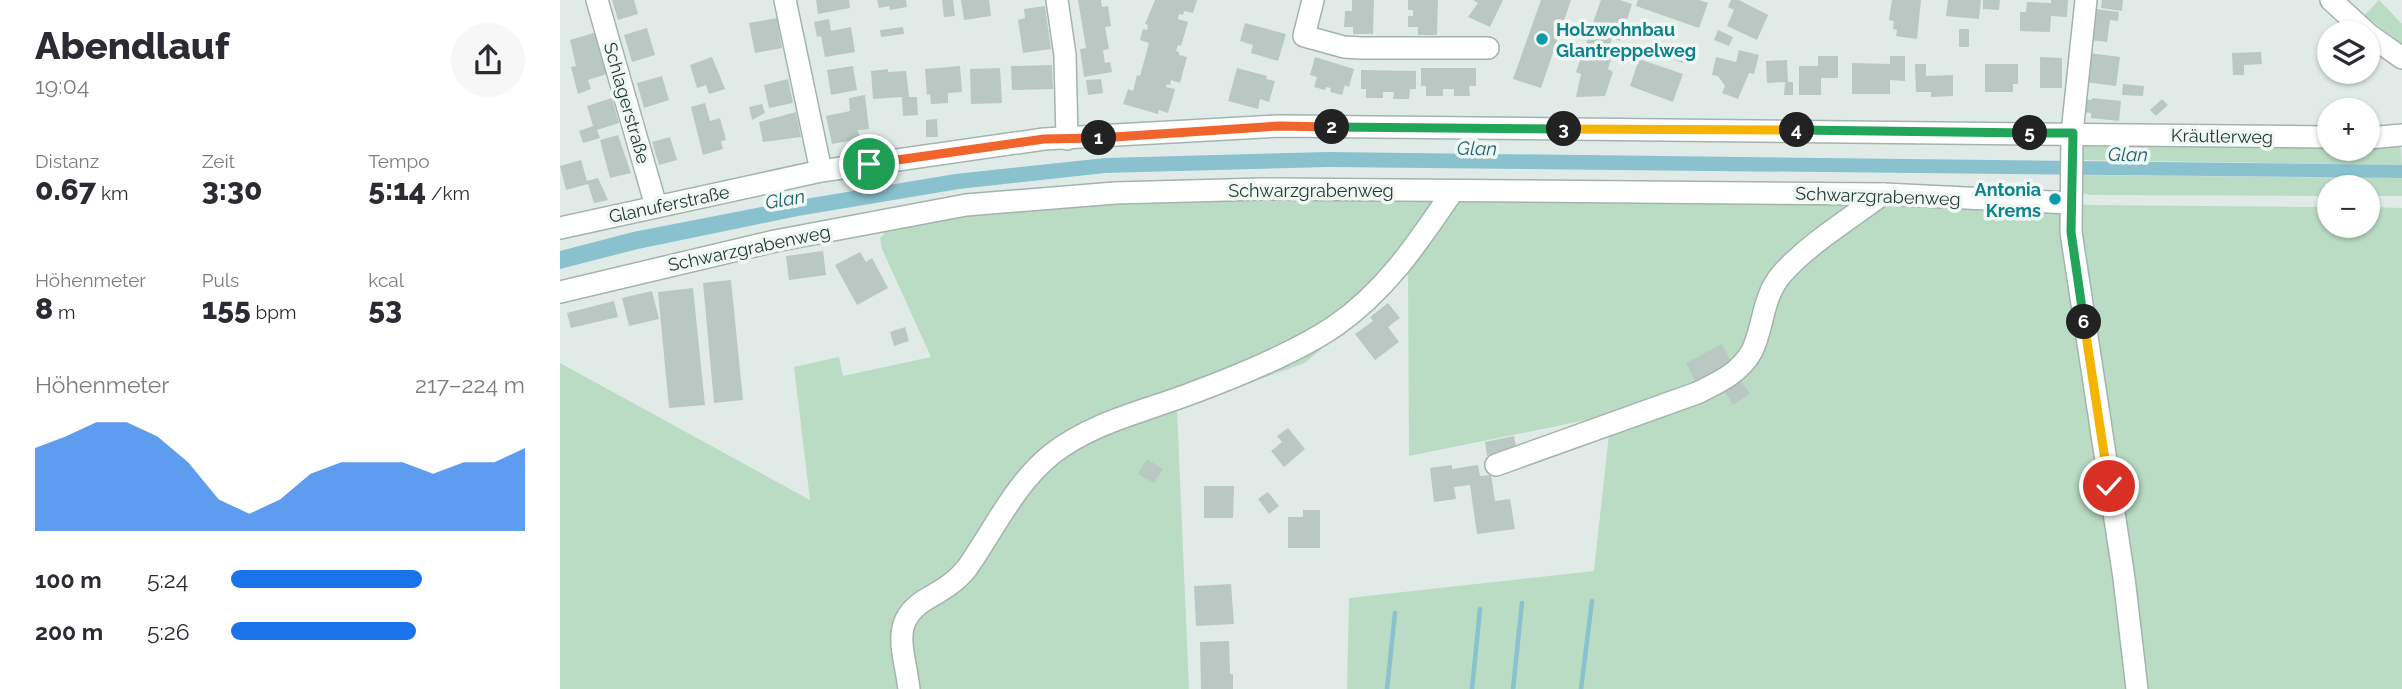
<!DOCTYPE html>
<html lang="de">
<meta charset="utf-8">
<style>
body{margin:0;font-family:Raleway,sans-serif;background:#f7f7f7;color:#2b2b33;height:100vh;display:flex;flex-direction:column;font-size:26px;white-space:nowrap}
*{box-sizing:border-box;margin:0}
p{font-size:23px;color:#7c7c81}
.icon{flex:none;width:38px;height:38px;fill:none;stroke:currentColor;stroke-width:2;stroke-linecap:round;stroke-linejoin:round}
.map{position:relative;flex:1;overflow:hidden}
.sheet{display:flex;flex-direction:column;background:#fff;width:560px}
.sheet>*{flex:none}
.controls{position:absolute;left:1757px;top:21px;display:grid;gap:14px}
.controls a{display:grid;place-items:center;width:63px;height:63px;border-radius:50%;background:#fff;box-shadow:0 2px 5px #0004;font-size:35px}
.pin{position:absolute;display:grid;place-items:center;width:60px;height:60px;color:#fff;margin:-30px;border:4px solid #fff;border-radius:50%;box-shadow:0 2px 7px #0007}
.km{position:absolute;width:35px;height:35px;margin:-18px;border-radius:50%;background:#222;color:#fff;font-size:19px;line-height:35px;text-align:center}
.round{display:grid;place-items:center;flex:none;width:74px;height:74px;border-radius:37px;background:#f7f7f7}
.overview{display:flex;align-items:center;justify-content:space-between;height:119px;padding:0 35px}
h1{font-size:38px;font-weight:800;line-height:52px}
.metrics{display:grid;grid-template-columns:repeat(3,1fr);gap:10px;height:119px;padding:7px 35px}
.metrics div{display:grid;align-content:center}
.metrics b{font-size:30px;font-weight:800}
.metrics small{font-size:19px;font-weight:400}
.metrics p{font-size:19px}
.chart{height:196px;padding:14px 35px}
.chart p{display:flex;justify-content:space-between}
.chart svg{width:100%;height:126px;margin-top:7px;fill:#1a73e8;opacity:.7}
ul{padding:0 35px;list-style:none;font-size:23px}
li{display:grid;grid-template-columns:112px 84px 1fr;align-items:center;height:52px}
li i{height:18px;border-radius:9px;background:#1a73e8}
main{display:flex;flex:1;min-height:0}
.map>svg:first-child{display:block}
</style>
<main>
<section class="sheet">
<div class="overview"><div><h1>Abendlauf</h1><p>19:04</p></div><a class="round"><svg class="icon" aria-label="share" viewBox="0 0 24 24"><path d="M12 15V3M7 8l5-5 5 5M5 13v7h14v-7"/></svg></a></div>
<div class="metrics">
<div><p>Distanz</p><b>0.67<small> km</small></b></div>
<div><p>Zeit</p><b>3:30</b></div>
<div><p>Tempo</p><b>5:14<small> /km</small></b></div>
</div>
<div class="metrics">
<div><p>Höhenmeter</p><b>8<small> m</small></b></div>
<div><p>Puls</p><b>155<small> bpm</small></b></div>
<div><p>kcal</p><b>53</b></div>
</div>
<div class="chart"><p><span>Höhenmeter</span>217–224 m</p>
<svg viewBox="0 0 160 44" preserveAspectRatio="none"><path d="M0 44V15L10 11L20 6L30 6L40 11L50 20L60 33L70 38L80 33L90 24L100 20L110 20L120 20L130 24L140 20L150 20L160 15V44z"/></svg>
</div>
<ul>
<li><b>100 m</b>5:24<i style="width:65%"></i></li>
<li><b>200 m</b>5:26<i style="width:63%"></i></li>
</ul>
</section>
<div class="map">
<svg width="1842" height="689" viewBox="0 0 1842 689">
<rect width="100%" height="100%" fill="#e0ebe7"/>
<g fill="#badcc4">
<path d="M1819,0L1842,24V43L1804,16Z"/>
<path d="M1840,138L1842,165L1518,160L1521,139L1769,142V149H1808V142Z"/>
<path d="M1519,175L1842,178V196H1808V187H1769V196L1531,195L1520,193Z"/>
<path d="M563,196L1390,200L1534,205L1769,207V226H1808V207L1842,208V689H787L789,598L1034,571L1051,415L849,456L848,274L745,363L617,409L629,689H0V363L250,500L234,367L279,357L283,376L371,357L322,249L320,238L330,227L451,207Z"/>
</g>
<path fill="#89c1cf" d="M768,152L1842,165V178L768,167L545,173L399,189L238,216L78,249L0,269V251L73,232L233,201L395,174L545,158Z"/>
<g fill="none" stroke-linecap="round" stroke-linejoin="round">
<g stroke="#89c1cf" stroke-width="4.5">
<path d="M827,689L835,613"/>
<path d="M912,689L920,609"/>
<path d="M953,689L962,603"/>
<path d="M1021,689L1032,601"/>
</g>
</g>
<g fill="#b9c8c3">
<path d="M52,0H74L78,14L58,20Z"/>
<path d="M256,0H289L290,8L258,14Z"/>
<path d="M317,0H346L347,7L330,10L329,6L319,8Z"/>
<path d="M382,0H393L395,16L384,17Z"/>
<path d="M401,0H429L431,16L404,20Z"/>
<path d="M518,0H541L542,7L548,6L551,26L545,27L549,49L543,50L545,63L550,62L552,72L524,77L520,49L526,48Z"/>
<path d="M595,0H637L633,13L624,11L623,15L619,14L618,19L628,22L621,46L618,45L616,51L619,52V55L627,57L620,83L611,80L610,85L607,84L606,87L615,89L608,113L599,110L598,114L563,104L568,89L573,91L577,75L580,76L589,43L580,40L583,29L587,30L588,25L585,24Z"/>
<path d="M792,0H814L813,34H793V27H784L785,11H792Z"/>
<path d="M848,0H878L877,35H858V27H848V16H853V10H848Z"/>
<path d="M913,0H943L930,27L908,17L918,3Z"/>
<path d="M981,0H1011L981,88L953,79Z"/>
<path d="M1041,0H1060L1072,4L1060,41L1052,38L1050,45L1055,47L1048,69L1053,72L1045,96L1016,97L1021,74L1016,72L1028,38L1034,40L1037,33L1030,31Z"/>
<path d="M1078,0H1139L1148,3L1139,28L1076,6Z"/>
<path d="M1171,0H1179L1208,15L1197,40L1167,26L1174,10L1168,7Z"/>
<path d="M1332,0H1361L1357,39L1336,36L1337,30L1333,29L1334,21L1329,20Z"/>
<path d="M1388,0H1421L1419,19L1386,16Z"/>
<path d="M1423,0H1440L1439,10L1423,9Z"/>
<path d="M1491,0H1508L1507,17L1491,16L1490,32L1460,31V12H1466L1467,2L1491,3Z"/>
<path d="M1542,0H1563L1562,11L1541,8Z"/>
<path d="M485,6L491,49L463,53L458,20L465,18L464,9Z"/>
<path d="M1535,9L1559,12L1558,21L1550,20L1547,42L1530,40Z"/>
<path d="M217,18L222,48L195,53L189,23Z"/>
<path d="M269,19L271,31L291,27L295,52L265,57L261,36L257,37L254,22Z"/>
<path d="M685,23L726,34L718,61L691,53L693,45L680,41Z"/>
<path d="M343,27L344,34L321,37L320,30Z"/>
<path d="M87,28L95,55L72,62L64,35Z"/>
<rect x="1399" y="29" width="10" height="18"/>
<path d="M1158,30L1173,37L1169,46L1154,40Z"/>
<path d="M37,32L47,74L28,80L31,89L18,94L11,67L16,66L10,40Z"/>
<path d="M1116,47L1127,51L1123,63L1112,59Z"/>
<path d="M1179,50L1199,55L1194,74L1189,73L1178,99L1162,93L1165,86L1158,76L1152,75L1156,57L1176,62Z"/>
<path d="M1701,52L1702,64L1684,65V75H1673L1672,53Z"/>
<path d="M1529,53L1560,57L1556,86L1525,82Z"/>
<path d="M1258,56H1278V78H1261V95H1239V66H1258Z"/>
<path d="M1330,56H1345V81L1330,80V94H1292V63L1330,64Z"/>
<path d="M152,57L165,89L149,94L146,85L137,88L130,65Z"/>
<path d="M755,57L794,69L789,87L785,85L782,95L770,92L771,88L766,87L765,90L754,87L757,77L750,75Z"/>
<path d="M1480,57L1502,58V88H1480Z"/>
<path d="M1079,59L1123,74L1113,102L1070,86Z"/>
<path d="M1227,60L1228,82H1233V95H1224L1225,82L1207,83L1206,61Z"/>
<path d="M1355,64H1366V76L1393,75V96L1371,97V92H1356Z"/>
<path d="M1425,64H1458V84H1453V92H1425Z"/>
<path d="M492,65L493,89L452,90L451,66Z"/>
<path d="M293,66L297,90L271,95L267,70Z"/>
<path d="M400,66L402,92L388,93V103L371,104L370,94L367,95L365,69Z"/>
<path d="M440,68L442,103L411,104L410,69Z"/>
<path d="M677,68L707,76L706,79L715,81L709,102L700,99L698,109L668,101Z"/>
<path d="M861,68H916V86H909L910,96H894V89H883V96H866V86H861Z"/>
<path d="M328,69V72L346,71L349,97H357L358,115L343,116L342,97L313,99L311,71Z"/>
<path d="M801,70L856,71V89H850L849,99H833L834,92H823V98H806V89H801Z"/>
<path d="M102,76L109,100L84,108L77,83Z"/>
<path d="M228,79L233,103L209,108L204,85Z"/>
<path d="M541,79L543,93L528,95L526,80Z"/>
<path d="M1563,84L1584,86L1583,96L1562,95Z"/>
<path d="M305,95L309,129L298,130L300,139L272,144L266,116L290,111L289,98Z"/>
<path d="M52,98L59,123L37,130L40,138L23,143L19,131L33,126L27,106Z"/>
<path d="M1532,98L1561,101L1559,121L1531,118V113L1522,112V99L1532,100Z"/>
<path d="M1602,99L1608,105L1596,116L1590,110Z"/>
<path d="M145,103L150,121L160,118L166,140L161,141L163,149L143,155L131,107Z"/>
<path d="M202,104L205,113L192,120L189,107Z"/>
<path d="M236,112L241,137L203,142L199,122Z"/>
<path d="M377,119L378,137H366V120Z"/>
<path d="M58,135L71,173L50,178L40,140Z"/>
<path d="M110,137L117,160L99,165L92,142Z"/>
<path d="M21,160L27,181L38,178L48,200L34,203L28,184L6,190L0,166Z"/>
<path d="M263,251L266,275L229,280L226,256Z"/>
<path d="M300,252L306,262L312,258L328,288L297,305L275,265Z"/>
<path d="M171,280L183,400L154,403L143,283Z"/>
<path d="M133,288L145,405L109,408L98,292Z"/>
<path d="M92,291L99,319L69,326L62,298Z"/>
<path d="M54,301L58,317L11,328L7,313Z"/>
<path d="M828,303L840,318L828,327L839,342L815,360L795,334L813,321L810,317Z"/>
<path d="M345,327L349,341L334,346L330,332Z"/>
<path d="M1162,344L1173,366L1136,382L1126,363Z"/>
<path d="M1181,380L1190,394L1173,405L1164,391Z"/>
<path d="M728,428L745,449L724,467L711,451L722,442L717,436Z"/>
<path d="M954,436L957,450L927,456L925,442Z"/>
<path d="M587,459L603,469L594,483L578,474Z"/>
<path d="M892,465V469L918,465L920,476L931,475L935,501L950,499L955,529L917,534L910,485L894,487L896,499L874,502L870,468Z"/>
<path d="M644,486H674L673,518H644Z"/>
<path d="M708,492L719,506L709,514L698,499Z"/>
<path d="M743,510H760V548H728V517H743Z"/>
<path d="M671,584L674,624L636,626L634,586Z"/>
<path d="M669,641L670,674H673V689H641L640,642Z"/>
</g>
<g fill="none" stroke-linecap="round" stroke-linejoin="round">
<defs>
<g id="minor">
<path d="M37,0L96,206"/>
<path d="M225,0L261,171"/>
<path d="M497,0L505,55L507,139"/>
<path d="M753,0L744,36L784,47L801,48H928"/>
<path d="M1526,0L1512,133L1511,232L1564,578L1577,689"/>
<path d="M1771,0L1807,33"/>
<path d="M1808,34L1842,58"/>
<path d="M1808,138L1842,135"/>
<path d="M0,228L261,171L484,139L719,126L1769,137"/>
<path d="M0,292L215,241L406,205L555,193L703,189L1323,194L1511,203"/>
<path d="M936,465L1137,393C1158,383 1180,373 1192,351C1204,326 1202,298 1221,275C1249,243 1290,219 1323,194"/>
<path d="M349,689C344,648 328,620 370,597C384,589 397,581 407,568C434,530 455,483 492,454C532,423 581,412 627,395C673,378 735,353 775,326C827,290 858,242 893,191"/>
</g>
</defs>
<use href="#minor" stroke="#a3b3ae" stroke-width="24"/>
<use href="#minor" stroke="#fff" stroke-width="21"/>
</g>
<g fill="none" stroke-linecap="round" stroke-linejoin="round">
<defs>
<path id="split-1" d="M309,164L484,139L539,138"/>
<path id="split-2" d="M539,138L719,126L772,127"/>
<path id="split-3" d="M772,127L1004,129"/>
<path id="split-4" d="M1004,129L1237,130"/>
<path id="split-5" d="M1237,130L1470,133"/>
<path id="split-6" d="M1470,133H1513L1511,232L1524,322"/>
<path id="split-7" d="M1524,322L1549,486"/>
</defs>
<use href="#split-1" stroke="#fff" stroke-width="14"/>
<use href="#split-2" stroke="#fff" stroke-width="14"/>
<use href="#split-3" stroke="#fff" stroke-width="14"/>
<use href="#split-4" stroke="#fff" stroke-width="14"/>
<use href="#split-5" stroke="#fff" stroke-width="14"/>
<use href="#split-6" stroke="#fff" stroke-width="14"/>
<use href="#split-7" stroke="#fff" stroke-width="14"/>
<use href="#split-1" stroke="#f0652b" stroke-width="9"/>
<use href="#split-2" stroke="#f0652b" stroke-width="9"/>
<use href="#split-3" stroke="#22a559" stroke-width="9"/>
<use href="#split-4" stroke="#f5b400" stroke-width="9"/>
<use href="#split-5" stroke="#22a559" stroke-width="9"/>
<use href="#split-6" stroke="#22a559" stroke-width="9"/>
<use href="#split-7" stroke="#f5b400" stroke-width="9"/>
</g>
<g fill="#0f9aa8" stroke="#f1f8f4" stroke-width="2.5">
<circle cx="982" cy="39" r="7"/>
<circle cx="1495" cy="199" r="7"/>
</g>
<g text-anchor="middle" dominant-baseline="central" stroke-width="7" stroke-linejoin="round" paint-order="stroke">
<g font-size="18" font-weight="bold" fill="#0d838f" stroke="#f1f8f4" text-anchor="start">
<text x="996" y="29">Holzwohnbau<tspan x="996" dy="21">Glantreppelweg</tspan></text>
<text x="1481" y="189" text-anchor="end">Antonia<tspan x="1481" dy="21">Krems</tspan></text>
</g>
<g font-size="18" fill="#213b35" stroke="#f1f8f4">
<text transform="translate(67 103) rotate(74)">Schlagerstraße</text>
<text transform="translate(1662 136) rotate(1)">Kräutlerweg</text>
<text x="751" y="190">Schwarzgrabenweg</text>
<text transform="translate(1318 196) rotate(2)">Schwarzgrabenweg</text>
<text transform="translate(109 204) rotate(-12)">Glanuferstraße</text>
<text transform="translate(189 248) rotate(-12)">Schwarzgrabenweg</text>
</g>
<g font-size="19" font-style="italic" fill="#1d6375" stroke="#f1f8f4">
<text transform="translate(917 148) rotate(1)">Glan</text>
<text transform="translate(1568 154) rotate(1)">Glan</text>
<text transform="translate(225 199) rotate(-10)">Glan</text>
</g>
</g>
</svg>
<div class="controls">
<a><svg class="icon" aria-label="layers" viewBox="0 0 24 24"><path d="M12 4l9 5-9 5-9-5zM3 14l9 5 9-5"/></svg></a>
<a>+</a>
<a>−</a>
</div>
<div class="pin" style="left:309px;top:164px;background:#1e9e55"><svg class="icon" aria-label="arrive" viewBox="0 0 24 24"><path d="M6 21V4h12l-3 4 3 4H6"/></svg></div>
<div class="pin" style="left:1549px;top:486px;background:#d93025"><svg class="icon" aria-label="check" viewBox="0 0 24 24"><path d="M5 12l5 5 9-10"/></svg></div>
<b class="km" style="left:539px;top:138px">1</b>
<b class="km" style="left:772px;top:127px">2</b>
<b class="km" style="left:1004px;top:129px">3</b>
<b class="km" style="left:1237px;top:130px">4</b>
<b class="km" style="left:1470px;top:133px">5</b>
<b class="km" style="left:1524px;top:322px">6</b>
</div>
</main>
